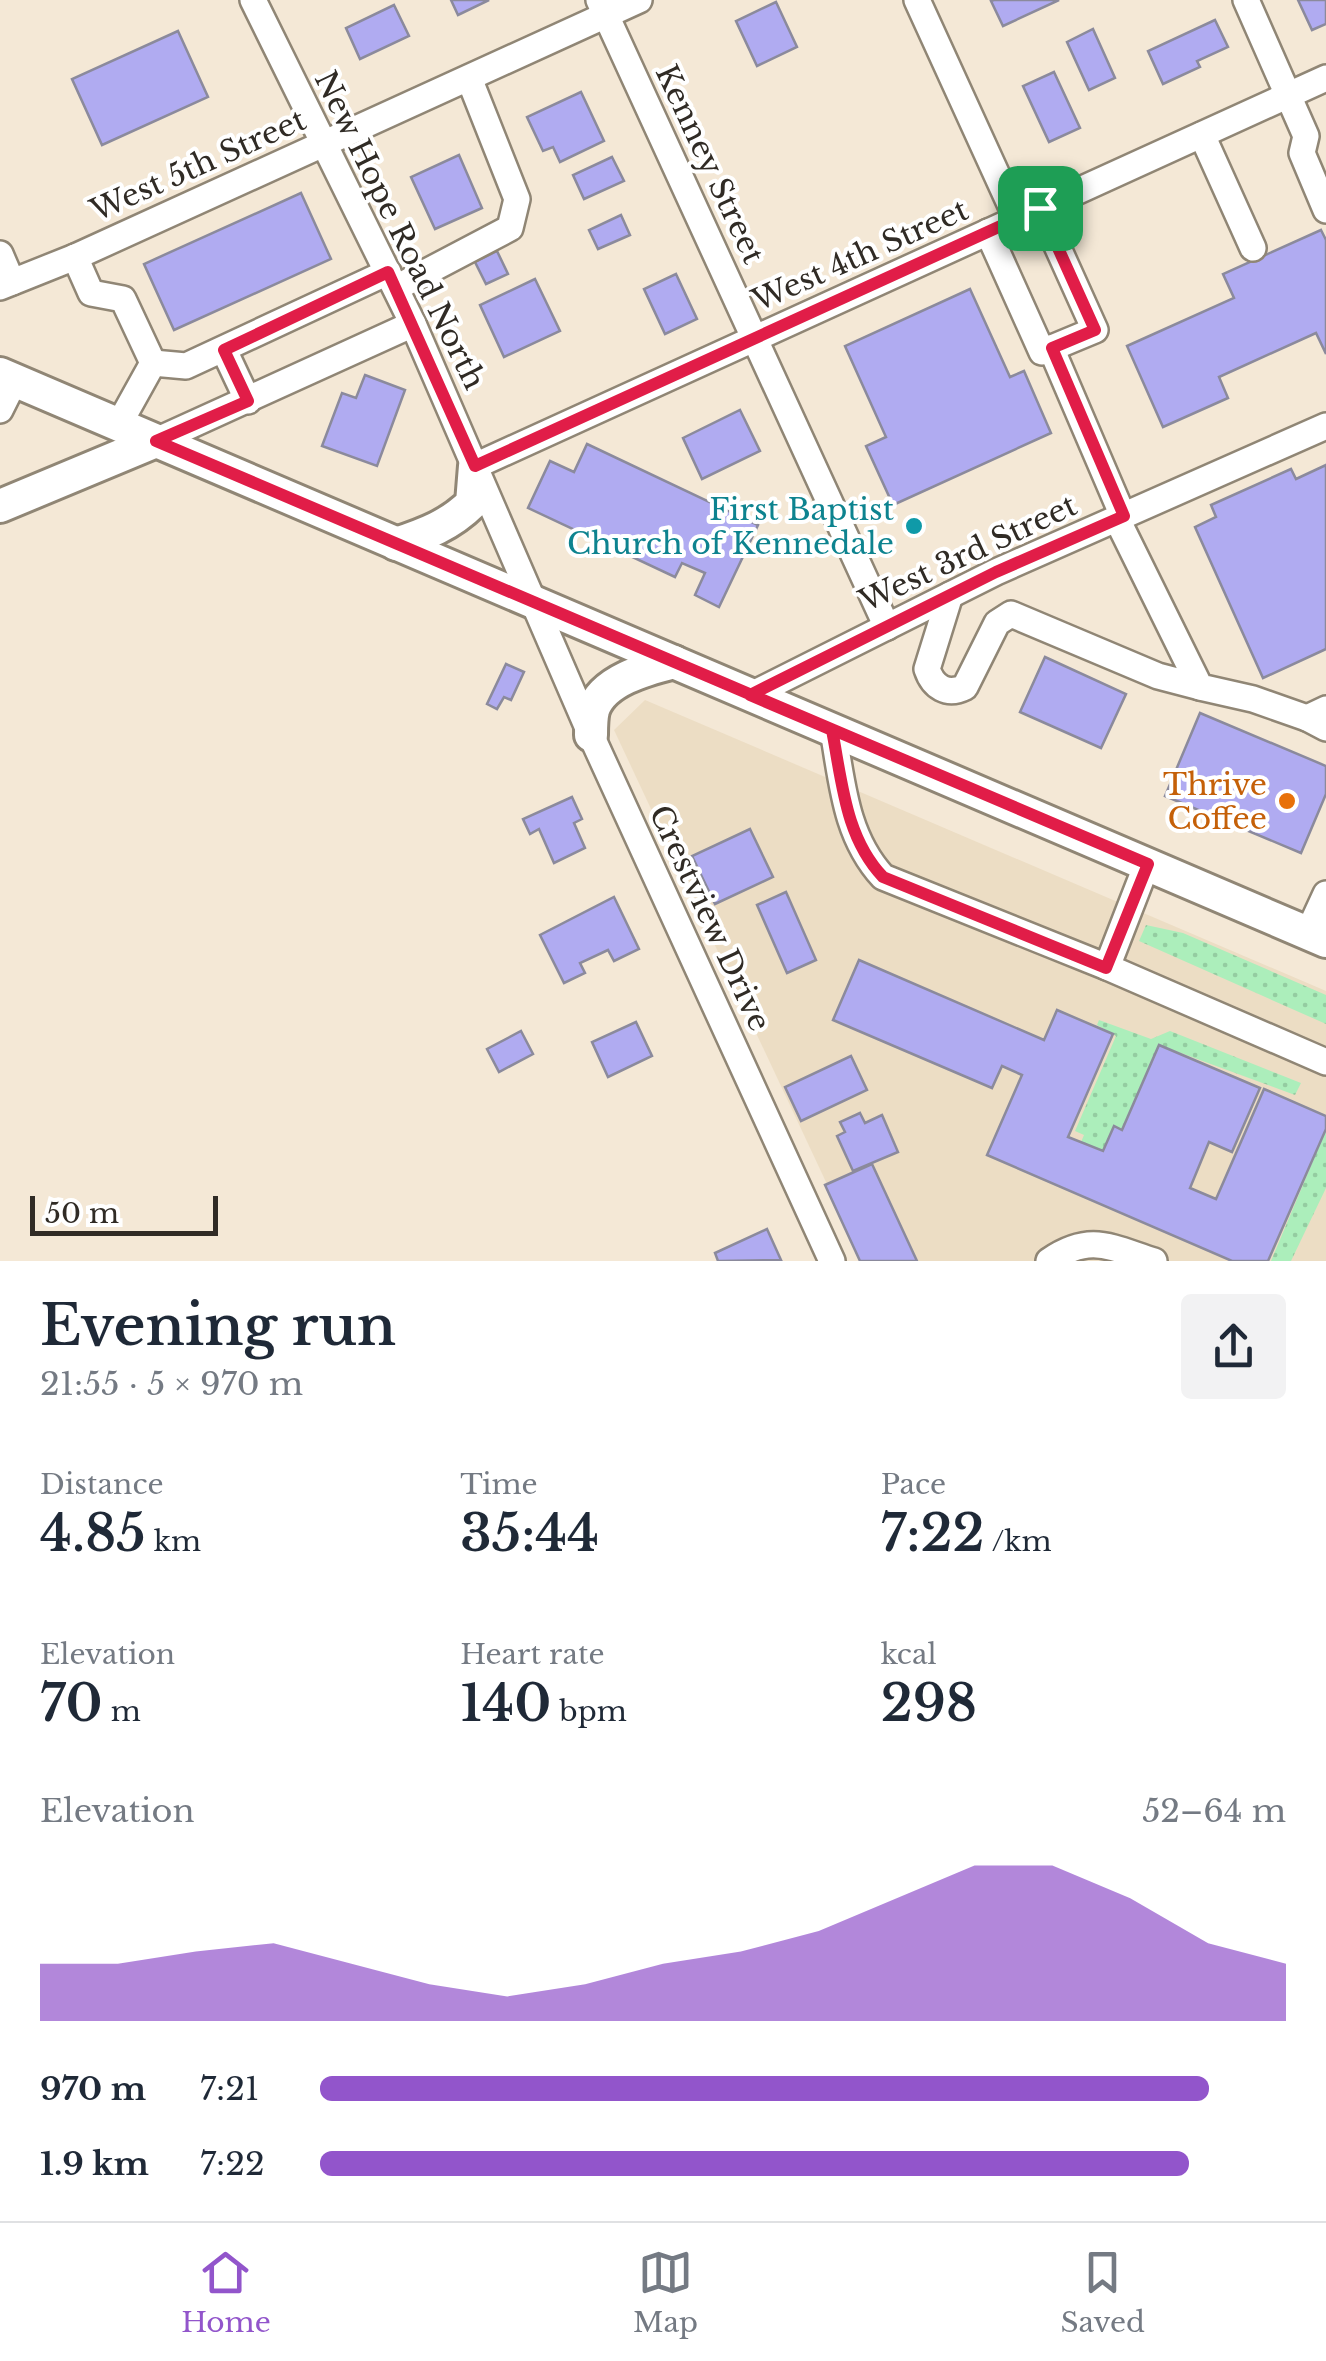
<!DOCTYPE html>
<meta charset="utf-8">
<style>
body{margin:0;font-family:"Libre Baskerville",serif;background:#f2f2f3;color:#1f2937;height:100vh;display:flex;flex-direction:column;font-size:38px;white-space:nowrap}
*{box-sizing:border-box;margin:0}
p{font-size:32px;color:#747a83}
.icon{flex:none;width:55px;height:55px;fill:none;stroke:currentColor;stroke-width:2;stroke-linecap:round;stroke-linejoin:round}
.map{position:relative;height:1261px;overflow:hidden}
.drawer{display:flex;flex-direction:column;background:#fff;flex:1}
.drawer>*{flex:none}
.scale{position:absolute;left:30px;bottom:25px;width:188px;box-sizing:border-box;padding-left:10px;border:5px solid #302b25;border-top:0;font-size:28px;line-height:35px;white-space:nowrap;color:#302b25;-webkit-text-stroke:8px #fff;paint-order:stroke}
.pin{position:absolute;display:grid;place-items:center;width:85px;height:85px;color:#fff;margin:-42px;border-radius:20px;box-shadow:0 5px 15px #0006}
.round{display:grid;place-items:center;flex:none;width:105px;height:105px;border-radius:10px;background:#f2f2f3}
.headline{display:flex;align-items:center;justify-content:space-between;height:170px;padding:0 40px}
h1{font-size:55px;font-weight:600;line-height:75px}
.metrics{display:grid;grid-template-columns:repeat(3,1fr);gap:15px;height:170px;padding:10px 40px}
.metrics div{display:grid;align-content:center}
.metrics b{font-size:50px;font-weight:600}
.metrics small{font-size:28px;font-weight:400}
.metrics p{font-size:28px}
.chart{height:280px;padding:20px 40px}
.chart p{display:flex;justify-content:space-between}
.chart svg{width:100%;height:180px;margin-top:10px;fill:#9255cb;opacity:.7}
ul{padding:0 40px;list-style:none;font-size:32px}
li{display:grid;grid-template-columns:160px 120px 1fr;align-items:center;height:75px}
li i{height:25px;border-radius:12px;background:#9255cb}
.menu{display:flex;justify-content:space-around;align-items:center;height:140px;border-top:2px solid #e0e1e3;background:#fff;font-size:28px;color:#747a83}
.menu a{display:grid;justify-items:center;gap:5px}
.menu .on{color:#9255cb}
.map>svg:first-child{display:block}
</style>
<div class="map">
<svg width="1326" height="1261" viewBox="0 0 1326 1261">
<defs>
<pattern id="grass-dots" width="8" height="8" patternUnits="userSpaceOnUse" patternTransform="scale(2.5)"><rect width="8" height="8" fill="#aceebb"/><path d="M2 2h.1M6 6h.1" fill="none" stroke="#94cca1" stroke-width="1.8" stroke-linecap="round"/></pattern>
</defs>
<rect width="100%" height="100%" fill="#f4e8d6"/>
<path fill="#ecddc4" d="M645,700L1326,991V1261H863L614,730Z"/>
<g fill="url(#grass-dots)">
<path d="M1146,925L1183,933L1326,995V1024L1139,941Z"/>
<path d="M1099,1020L1151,1039L1170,1031L1301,1083L1295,1095L1159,1045L1122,1130L1114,1127L1103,1151L1081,1142L1084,1135L1075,1131L1116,1036L1097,1025Z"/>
<path d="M1326,1130V1188L1291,1261H1271Z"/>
</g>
<g fill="#b0abf1" stroke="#8b8a9c" stroke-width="2.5">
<path d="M451,0H489L458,15Z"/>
<path d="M994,0H1059L1003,26L991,1Z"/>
<path d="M1298,0H1326V24L1312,30Z"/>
<path d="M776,2L797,47L757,66L736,21Z"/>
<path d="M394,5L409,36L360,59L346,28Z"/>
<path d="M1215,20L1228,47L1197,61L1200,67L1163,84L1148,51Z"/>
<path d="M1093,29L1115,78L1089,90L1067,42Z"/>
<path d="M178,31L208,97L102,145L72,79Z"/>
<path d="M1054,72L1080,128L1049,142L1023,86Z"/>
<path d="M581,92L604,141L560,162L553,147L543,151L527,117Z"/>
<path d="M459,155L482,208L435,229L411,177Z"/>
<path d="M612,157L624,181L584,199L573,175Z"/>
<path d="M301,193L331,259L174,330L144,264Z"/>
<path d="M621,215L630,235L598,249L589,230Z"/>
<path d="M1321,230L1326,240V354L1316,333L1219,377L1228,398L1163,427L1127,346L1234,298L1223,274Z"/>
<path d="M497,251L508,274L486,284L475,262Z"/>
<path d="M676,274L697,319L665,334L644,289Z"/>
<path d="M535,279L560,331L504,357L480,305Z"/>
<path d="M970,289L1010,377L1024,371L1051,433L893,505L866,446L886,437L845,346Z"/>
<path d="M365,375L405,390L377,466L322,446L342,393L356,398Z"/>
<path d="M740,410L760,451L702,479L683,438Z"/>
<path d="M587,444L758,525L719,607L695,595L705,573L682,563L675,577L528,508L550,461L574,472Z"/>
<path d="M1326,465V649L1263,678L1195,527L1216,517L1211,505L1291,469L1296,479Z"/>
<path d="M1045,657L1126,694L1101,748L1020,712Z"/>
<path d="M506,664L524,672L511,700L504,697L497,709L487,704Z"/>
<path d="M1200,713L1326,766V794L1301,853L1165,796Z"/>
<path d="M572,797L582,819L574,823L585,848L554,863L539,829L530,834L523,819Z"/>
<path d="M750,829L773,877L715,904L692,856Z"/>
<path d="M786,892L816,960L787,973L757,905Z"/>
<path d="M614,897L639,949L614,961L608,950L580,963L585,973L564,983L540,935Z"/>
<path d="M859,960L1044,1040L1057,1010L1113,1034L1068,1137L1103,1151L1114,1126L1122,1130L1159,1045L1260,1088L1232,1152L1209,1142L1190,1188L1216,1199L1264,1089L1326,1116V1129L1268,1261H1232L987,1155L1022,1075L1002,1066L992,1088L833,1020Z"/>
<path d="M636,1022L652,1056L608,1077L592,1042Z"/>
<path d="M521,1031L533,1054L499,1072L487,1049Z"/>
<path d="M851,1056L867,1090L801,1121L785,1087Z"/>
<path d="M860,1113L865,1123L882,1115L898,1152L853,1171L837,1136L845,1132L840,1122Z"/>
<path d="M872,1164L917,1261H860L825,1185Z"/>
<path d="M767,1229L781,1260L718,1261L715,1253Z"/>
</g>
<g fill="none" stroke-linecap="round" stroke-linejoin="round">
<defs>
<g id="minor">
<path d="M253,0L413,324L591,735L832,1261"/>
<path d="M599,0L887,627"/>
<path d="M917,0L1017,219"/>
<path d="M1246,0L1306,136L1302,153L1326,210"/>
<path d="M1202,135L1253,248"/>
<path d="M988,232L1042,352L1095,330L1040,208"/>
<path d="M0,254L12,282"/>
<path d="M75,257L91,293L123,299L153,363"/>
<path d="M0,287L75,257L639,0"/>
<path d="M396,288L510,228L517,199L469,78"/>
<path d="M1051,348L1123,516"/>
<path d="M224,350L248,401"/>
<path d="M0,410L15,380"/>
<path d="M118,426L153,363L186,366L388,272"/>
<path d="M156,441L413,324"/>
<path d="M475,466L1326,78"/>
<path d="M1117,519L1200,687L1253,699L1307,718"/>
<path d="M950,595L927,669C933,687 947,696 965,687L997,623L1011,614L1158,676L1200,687"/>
<path d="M751,695L996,572L1326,426"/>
<path d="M1326,709L1307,718L1326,728"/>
<path d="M833,730C842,781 845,836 883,877L1107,967L1147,864"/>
<path d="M1308,933L1326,894"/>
<path d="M1107,967L1326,1062"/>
<path d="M1049,1261C1090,1233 1110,1247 1154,1261"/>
</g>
<g id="major">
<path d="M0,374L1326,941"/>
<path d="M0,506L156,441"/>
<path d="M396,544C426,534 450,525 472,503L475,466"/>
<path d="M591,735C591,727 591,718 593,710C603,680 647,669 674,662"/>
</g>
</defs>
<use href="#minor" stroke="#908675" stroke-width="30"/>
<use href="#major" stroke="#908675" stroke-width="38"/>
<use href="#minor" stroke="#fff" stroke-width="25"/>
<use href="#major" stroke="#fff" stroke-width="32"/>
</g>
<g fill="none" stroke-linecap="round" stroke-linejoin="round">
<defs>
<path id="route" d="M1040,208L475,466L388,272L224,350L248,401L156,441C486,583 817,723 1148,864L1106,968L883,877C845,837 842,781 832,730L750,695L996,572L1124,516L1052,348L1095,330L1040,208"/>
</defs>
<use href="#route" stroke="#fff" stroke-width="20"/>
<use href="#route" stroke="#e11d48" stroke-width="12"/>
</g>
<circle fill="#0f9aa8" stroke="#fff" stroke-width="4" cx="914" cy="526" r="10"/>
<circle fill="#e8710a" stroke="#fff" stroke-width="4" cx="1287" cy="801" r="10"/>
<g text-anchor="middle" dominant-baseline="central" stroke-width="8" stroke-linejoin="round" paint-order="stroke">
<g font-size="30" fill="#302b25" stroke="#fff">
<text transform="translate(710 164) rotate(65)">Kenney Street</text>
<text transform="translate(198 165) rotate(-24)">West 5th Street</text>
<text transform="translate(400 230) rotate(64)">New Hope Road North</text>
<text transform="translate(860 255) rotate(-24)">West 4th Street</text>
<text transform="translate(968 553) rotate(-25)">West 3rd Street</text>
<text transform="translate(710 918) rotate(65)">Crestview Drive</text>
</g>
<g font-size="30" fill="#0d838f" stroke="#fff" text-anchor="end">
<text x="894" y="509">First Baptist<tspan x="894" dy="34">Church of Kennedale</tspan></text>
</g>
<g font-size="30" fill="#c56008" stroke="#fff" text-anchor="end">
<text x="1267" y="784">Thrive<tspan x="1267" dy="34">Coffee</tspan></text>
</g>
</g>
</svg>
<div class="scale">50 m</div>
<div class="pin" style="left:1040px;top:208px;background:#1e9e55"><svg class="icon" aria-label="arrive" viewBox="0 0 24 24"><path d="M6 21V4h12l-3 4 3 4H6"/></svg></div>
</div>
<section class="drawer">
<div class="headline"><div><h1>Evening run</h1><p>21:55 · 5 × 970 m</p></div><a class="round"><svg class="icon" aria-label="share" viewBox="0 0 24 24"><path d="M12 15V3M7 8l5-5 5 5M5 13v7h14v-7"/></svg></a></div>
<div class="metrics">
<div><p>Distance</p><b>4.85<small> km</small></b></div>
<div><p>Time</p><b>35:44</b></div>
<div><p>Pace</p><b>7:22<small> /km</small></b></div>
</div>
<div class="metrics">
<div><p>Elevation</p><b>70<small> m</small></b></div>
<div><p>Heart rate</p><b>140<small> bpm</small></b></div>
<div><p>kcal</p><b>298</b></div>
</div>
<div class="chart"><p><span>Elevation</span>52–64 m</p>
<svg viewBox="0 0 160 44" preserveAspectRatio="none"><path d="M0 44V30L10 30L20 27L30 25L40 30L50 35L60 38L70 35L80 30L90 27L100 22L110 14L120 6L130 6L140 14L150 25L160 30V44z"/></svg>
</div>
<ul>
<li><b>970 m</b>7:21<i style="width:92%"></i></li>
<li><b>1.9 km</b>7:22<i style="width:90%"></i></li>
</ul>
</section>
<nav class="menu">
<a class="on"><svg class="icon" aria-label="home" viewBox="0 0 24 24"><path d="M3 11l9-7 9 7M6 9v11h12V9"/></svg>Home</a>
<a><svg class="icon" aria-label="map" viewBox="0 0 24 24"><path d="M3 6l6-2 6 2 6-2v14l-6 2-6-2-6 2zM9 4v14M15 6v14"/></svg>Map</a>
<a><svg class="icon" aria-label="saved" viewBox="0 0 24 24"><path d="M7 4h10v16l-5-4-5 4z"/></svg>Saved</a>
</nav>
